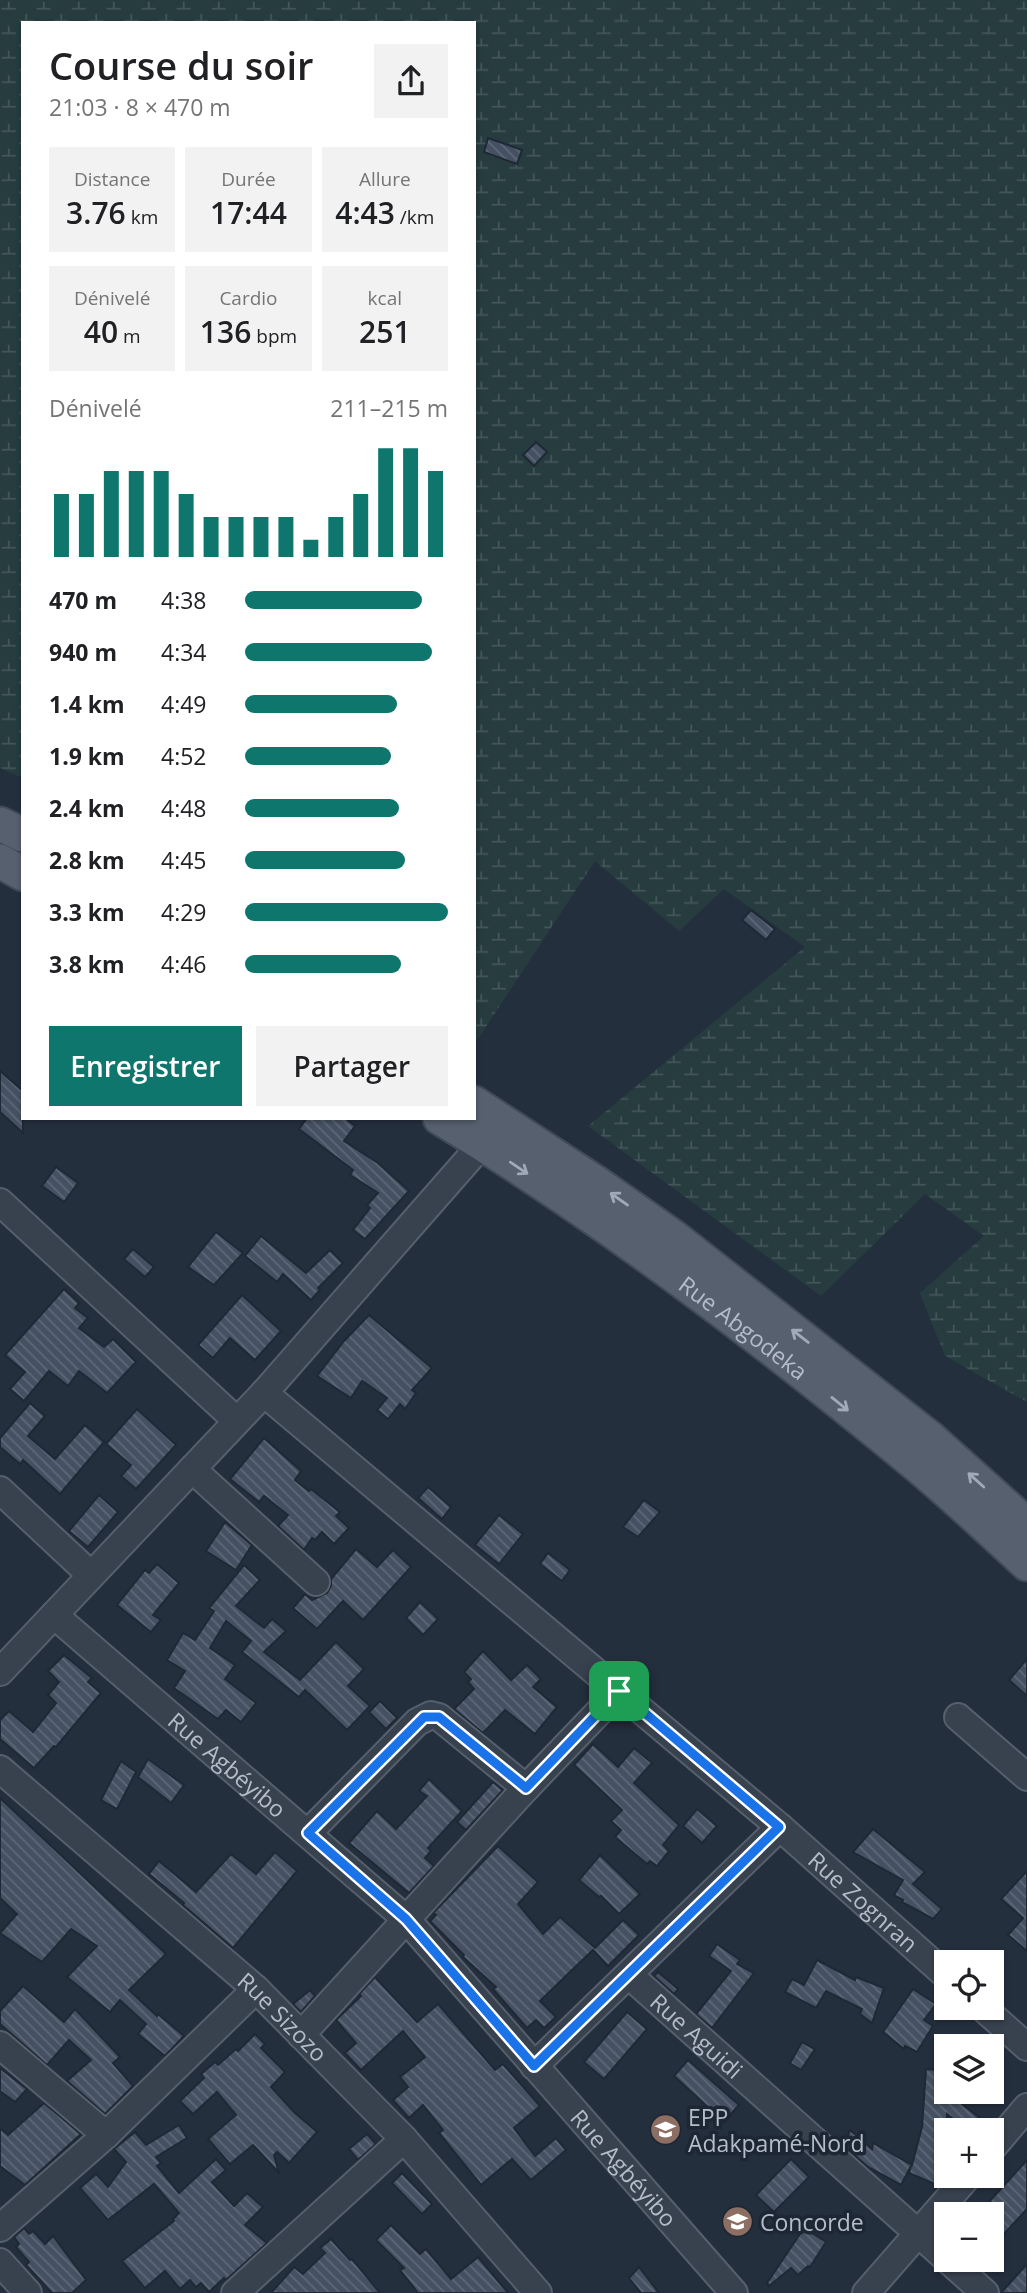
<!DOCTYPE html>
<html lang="fr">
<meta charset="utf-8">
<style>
body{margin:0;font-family:"Open Sans",sans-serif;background:#f2f2f2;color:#202124;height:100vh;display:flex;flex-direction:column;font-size:26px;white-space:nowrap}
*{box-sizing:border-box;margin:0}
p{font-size:23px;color:#757577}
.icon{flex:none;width:38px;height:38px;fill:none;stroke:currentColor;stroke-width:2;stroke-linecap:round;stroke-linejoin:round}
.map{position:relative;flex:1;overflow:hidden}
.drawer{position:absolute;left:21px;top:21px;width:455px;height:1099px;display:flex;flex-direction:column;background:#fff;border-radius:0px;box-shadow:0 2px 5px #0004}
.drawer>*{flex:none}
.tools{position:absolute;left:934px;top:1950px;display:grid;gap:14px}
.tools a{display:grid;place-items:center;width:70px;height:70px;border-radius:0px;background:#fff;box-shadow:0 2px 5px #0004;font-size:35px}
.pin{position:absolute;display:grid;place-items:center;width:60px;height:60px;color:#fff;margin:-30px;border-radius:14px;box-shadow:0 4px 10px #0006}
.round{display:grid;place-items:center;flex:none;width:74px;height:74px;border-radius:0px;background:#f2f2f2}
.headline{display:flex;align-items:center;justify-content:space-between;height:119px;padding:0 28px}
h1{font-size:38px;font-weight:600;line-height:52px}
.figures{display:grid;grid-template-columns:repeat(3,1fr);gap:10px;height:119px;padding:7px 28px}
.figures div{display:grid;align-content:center;border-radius:0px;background:#f2f2f2;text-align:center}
.figures b{font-size:30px;font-weight:600}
.figures small{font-size:19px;font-weight:400}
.figures p{font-size:19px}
.chart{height:196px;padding:14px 28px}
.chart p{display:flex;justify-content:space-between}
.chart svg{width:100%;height:126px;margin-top:7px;stroke:#0f766e;stroke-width:6}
.cta{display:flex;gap:14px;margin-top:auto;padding:14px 28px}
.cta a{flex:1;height:80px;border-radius:0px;background:#0f766e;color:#fff;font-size:28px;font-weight:600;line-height:80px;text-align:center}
.cta a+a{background:#f2f2f2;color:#202124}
ul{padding:0 28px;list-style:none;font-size:23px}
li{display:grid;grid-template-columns:112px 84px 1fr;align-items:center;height:52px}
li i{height:18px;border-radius:9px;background:#0f766e}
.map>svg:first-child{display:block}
</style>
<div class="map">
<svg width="1027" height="2293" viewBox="0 0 1027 2293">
<defs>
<pattern id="wetland-marsh" width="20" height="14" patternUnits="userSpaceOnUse" patternTransform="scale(1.75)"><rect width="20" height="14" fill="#263c3f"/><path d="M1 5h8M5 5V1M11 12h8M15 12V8" fill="none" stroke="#435659"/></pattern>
<pattern id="building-back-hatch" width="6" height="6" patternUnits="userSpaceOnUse" patternTransform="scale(1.75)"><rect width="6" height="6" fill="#455162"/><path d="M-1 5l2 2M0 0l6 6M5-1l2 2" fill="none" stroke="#5d6877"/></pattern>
</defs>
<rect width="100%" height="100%" fill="#242f3e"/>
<path fill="url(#wetland-marsh)" d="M0,0H1027V1402L945,1356L920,1293L984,1236L925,1194L821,1296L588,1126L805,947L724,889L679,931L595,861L474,1045V23H23V778L0,768Z"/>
<g fill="url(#building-back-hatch)" stroke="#1f2835" stroke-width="2">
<path d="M488,138L522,150L517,164L484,152Z"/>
<path d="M536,442L547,452L534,466L523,455Z"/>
<path d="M751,910L775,929L766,940L742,920Z"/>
<path d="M0,1071L23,1091V1133L0,1112Z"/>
<path d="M307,1118H345L355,1126L344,1141L378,1163L409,1191L365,1239L353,1230L370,1208L367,1205L378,1193L350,1175L353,1170L299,1129Z"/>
<path d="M56,1167L78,1183L64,1202L42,1186Z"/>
<path d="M216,1232L243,1253L214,1285L188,1267Z"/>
<path d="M261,1236L306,1273L330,1250L343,1263L318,1288L320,1290L311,1300L283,1274L277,1282L245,1256Z"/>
<path d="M133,1249L154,1267L145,1277L124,1259Z"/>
<path d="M64,1289L79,1303L75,1308L88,1318L79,1328L104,1347L113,1339L136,1362L107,1393L79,1371L68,1386L49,1371L24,1401L10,1389L25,1372L5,1355Z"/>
<path d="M242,1295L281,1331L255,1360L230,1338L213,1358L198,1345Z"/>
<path d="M369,1315L432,1368L412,1390L416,1393L405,1409L400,1404L388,1419L377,1410L387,1398L362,1381L351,1398L317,1376L344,1341Z"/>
<path d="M30,1403L45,1416L28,1436L55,1459L85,1425L104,1442L60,1494L23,1460L20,1464L0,1447V1438Z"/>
<path d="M137,1409L176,1445L136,1489L121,1476L131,1465L106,1444Z"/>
<path d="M264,1438L301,1471L295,1480L309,1491L311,1489L340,1512L336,1516L349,1528L334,1544L322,1532L315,1540L312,1538L304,1550L278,1526L288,1515L264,1496L259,1502L230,1479Z"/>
<path d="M428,1487L451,1507L442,1519L418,1498Z"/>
<path d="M99,1495L118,1512L88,1547L69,1531Z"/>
<path d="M644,1500L660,1512L638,1537L623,1527Z"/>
<path d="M499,1515L523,1534L499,1564L475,1545Z"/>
<path d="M225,1522L252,1545L236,1570L206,1551Z"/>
<path d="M356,1549L377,1567L393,1550L411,1567L363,1620L343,1601L317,1629L293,1608L305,1594L312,1600L327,1593L331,1586V1579Z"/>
<path d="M548,1553L570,1570L562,1581L540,1564Z"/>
<path d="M157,1564L179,1583L153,1615L161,1620L151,1632L117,1605L145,1570L149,1573Z"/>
<path d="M244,1565L260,1580L236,1606L264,1628L272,1619L286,1631L264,1652L300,1680L336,1642L364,1669L348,1686L370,1706L347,1730L305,1690L299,1697L242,1652L251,1641L226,1621L210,1648L235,1665L225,1679L256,1703L241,1722L226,1710L218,1719L174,1688L185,1671L167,1660L183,1633L195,1640L214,1611L209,1608Z"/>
<path d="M420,1602L438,1619L423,1635L406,1618Z"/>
<path d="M483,1651L511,1680L527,1665L541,1679L533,1687L557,1707L535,1734L505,1710L483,1733L454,1709L474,1689L468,1682L471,1679L464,1672Z"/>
<path d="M64,1655L92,1678L88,1682L101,1693L56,1747L54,1746L34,1768L0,1739V1720L9,1711L33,1732L56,1703L48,1695L59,1682L48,1671Z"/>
<path d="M1027,1659V1696L1009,1680Z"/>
<path d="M380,1701L397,1718L386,1729L369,1712Z"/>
<path d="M593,1744L618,1767L634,1748L652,1763L634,1783L679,1825L663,1845L669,1851L657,1866L650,1861L647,1864L615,1837L621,1830L611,1821L622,1810L574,1765Z"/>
<path d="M148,1759L184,1785L171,1803L138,1777Z"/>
<path d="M121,1761L136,1772L117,1809L101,1800Z"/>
<path d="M429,1779L462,1811L428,1848L431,1851L425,1858L434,1866L409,1893L349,1843L377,1811L396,1829L427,1796L419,1791Z"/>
<path d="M493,1782L503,1790L466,1830L457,1822Z"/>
<path d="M0,1798L166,1954L129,1990L157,2016L158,2014L184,2036L165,2056L138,2034L146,2024L120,2000L110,2012L67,1977L97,1946L71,1929L42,1962L0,1933L17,1914L0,1898Z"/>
<path d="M697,1809L717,1826L702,1843L683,1826Z"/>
<path d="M873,1829L925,1872L913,1884L942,1909L933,1919L902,1902L903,1900L894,1895L903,1880L853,1852Z"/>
<path d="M498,1846L538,1882L518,1904L543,1934L560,1917L595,1948L623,1920L639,1935L608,1966L593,1950L571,1971L540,2001L556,2017L544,2028L536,2020L527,2028L493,1989L496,1987L463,1957L464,1955L430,1921L436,1915L433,1913Z"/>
<path d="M275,1852L297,1871L233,1948L183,1905L184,1903L149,1874L159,1861L196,1892L231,1854L256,1874Z"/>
<path d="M600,1855L640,1894L619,1914L601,1896L599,1897L579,1880Z"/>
<path d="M1027,1871V1951L1008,1935L1023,1918L1001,1899Z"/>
<path d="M717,1944L740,1960L737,1964L754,1973L712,2028L696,2014L731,1971L709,1956Z"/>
<path d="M817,1960L855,1980L856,1977L884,1988L872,2023L860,2014L862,2009L826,1991L816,2008L785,1992L792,1979L804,1985Z"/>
<path d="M658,1972L678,1989L674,1994L654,1976Z"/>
<path d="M375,1977L417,2022L438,2004L495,2070L503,2064L540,2106L514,2128L535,2156L556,2138L566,2150L531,2180L512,2159L481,2185L439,2133L443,2130L423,2105L409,2118L393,2100L408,2087L400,2077L425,2057L403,2031L361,2070L345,2053L356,2043L336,2020L361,1996L359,1994Z"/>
<path d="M23,1986L64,2022L75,2009L120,2057L113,2063L133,2086L105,2114L67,2081L91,2060L69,2040L47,2065L0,2024V2011Z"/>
<path d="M913,1989L936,2004L924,2020L933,2026L917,2052L905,2046L904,2049L883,2032Z"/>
<path d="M310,1990L315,1996L301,2012L293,2004Z"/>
<path d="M627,2012L647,2029L604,2079L584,2062Z"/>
<path d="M255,2034L265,2044L261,2048L285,2072L271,2087L294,2112L317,2132L289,2163L277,2152L274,2155L279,2173L253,2145L230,2164L208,2139L236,2115L217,2092L193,2114L180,2101L204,2078L201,2074L215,2062L218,2065L236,2049L238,2051Z"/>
<path d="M802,2042L815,2049L801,2070L790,2063Z"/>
<path d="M688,2060L739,2105L724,2122L674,2076Z"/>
<path d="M0,2068L27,2089L15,2102L0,2091Z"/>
<path d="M926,2069L940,2070L939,2086L990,2126L987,2130H967L947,2114V2164L937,2185L909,2173L911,2166L901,2185L868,2167L844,2146L850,2130L872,2149L873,2143L912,2165L922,2127Z"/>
<path d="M44,2103L81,2134L25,2185L0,2166V2128L8,2135Z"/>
<path d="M179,2125L187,2138L156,2157L161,2163L157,2166L179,2193L216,2159L226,2170L212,2182L234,2206L247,2193L263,2207L245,2225L267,2243L226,2280L224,2278L209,2292L201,2283L196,2287L190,2280L180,2289L165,2271L145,2288L122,2261L174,2221L173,2219L179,2213L154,2184L108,2220L80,2188L96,2174L108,2187L126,2162L114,2149L135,2132L146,2145Z"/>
<path d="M367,2134L376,2144L358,2160L349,2149Z"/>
<path d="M791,2159L809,2177L774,2212L756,2195Z"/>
<path d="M1027,2160V2209L992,2247V2214H978Z"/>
<path d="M402,2173L432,2204L422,2214L392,2183Z"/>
<path d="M391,2225L420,2254L426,2249L451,2279L478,2257L508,2293H418L400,2270L404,2268L376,2240Z"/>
<path d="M24,2228L29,2234L33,2231L45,2244L53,2236L86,2280L72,2293H52L26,2265L29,2262L16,2247L19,2244L14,2237Z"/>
<path d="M804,2228L826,2242L810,2267L808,2266L798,2275L791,2268L769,2286L767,2283Z"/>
<path d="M331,2239L350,2260L352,2259L380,2293H271L294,2267L303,2274L325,2253L320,2248Z"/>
<path d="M1027,2264V2293H1001Z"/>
<path d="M639,2267L659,2293H641L629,2278Z"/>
</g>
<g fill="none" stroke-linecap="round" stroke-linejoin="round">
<defs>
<g id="minor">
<path d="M0,1202L237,1421"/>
<path id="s1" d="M264,1393L780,1827L947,1976"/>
<path d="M192,1469L316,1582"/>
<path d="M0,1490L91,1575"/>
<path id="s2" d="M54,1615L406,1919L734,2293"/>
<path d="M0,1672L264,1393L482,1144"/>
<path d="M958,1717L1027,1777"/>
<path id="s3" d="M0,1769L256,1989L404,2139L538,2293"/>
<path d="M308,1833L417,1722L431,1715L439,1717L526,1788"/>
<path id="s4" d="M629,1975L985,2293"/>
<path d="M982,2007L1027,2047"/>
<path d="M301,2035L526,1788L619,1691"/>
<path d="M0,2045L106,2135"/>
<path d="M534,2066L780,1827"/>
<path d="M992,2148L1027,2107"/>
<path d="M0,2228L106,2135L256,1989"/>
<path d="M0,2262L28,2293"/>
<path d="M235,2293L404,2139"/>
<path d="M866,2293L969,2175"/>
</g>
<g id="major">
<path d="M0,824L23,835"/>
<path d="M0,861L23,874"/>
<path d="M474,1103L595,1182L675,1238L930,1438L1027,1525"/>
<path id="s5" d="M440,1118C605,1218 764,1339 912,1461C952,1494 989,1529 1027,1564"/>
</g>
</defs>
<use href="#minor" stroke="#565f6c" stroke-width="30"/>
<use href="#major" stroke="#414a57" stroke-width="37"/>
<use href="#minor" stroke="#38414e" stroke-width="26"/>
<use href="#major" stroke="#56606e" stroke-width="33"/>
</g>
<defs><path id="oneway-shaft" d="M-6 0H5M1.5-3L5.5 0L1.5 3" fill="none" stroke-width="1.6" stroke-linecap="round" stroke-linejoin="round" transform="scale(1.75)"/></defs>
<g stroke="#a1aab7">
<use href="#oneway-shaft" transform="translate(519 1168) rotate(34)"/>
<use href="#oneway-shaft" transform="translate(619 1199) rotate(-145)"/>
<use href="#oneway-shaft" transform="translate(800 1336) rotate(-142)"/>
<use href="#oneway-shaft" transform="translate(840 1404) rotate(39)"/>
<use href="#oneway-shaft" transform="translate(976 1480) rotate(-138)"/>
</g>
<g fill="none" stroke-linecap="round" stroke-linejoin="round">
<defs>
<path id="route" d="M619,1691L779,1827L534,2066L406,1919L308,1833L424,1717H439L526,1788Z"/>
</defs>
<use href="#route" stroke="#fff" stroke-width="14"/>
<use href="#route" stroke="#1a73e8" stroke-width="9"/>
</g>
<defs>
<symbol id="school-disc" viewBox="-11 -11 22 22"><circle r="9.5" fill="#8d6e63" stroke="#1d2633"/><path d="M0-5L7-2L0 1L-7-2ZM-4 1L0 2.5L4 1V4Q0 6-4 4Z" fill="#fff"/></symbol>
</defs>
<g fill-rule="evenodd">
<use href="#school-disc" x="648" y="2112" width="35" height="35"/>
<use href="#school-disc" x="720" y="2204" width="35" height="35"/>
</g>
<g text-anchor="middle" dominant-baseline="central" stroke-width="7" stroke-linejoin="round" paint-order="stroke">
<g font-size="23" fill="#b4bcc9" stroke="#1d2633">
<text stroke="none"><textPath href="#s5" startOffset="369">Rue Abgodeka</textPath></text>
<text stroke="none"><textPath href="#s2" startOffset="229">Rue Agbéyibo</textPath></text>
<text stroke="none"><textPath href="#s1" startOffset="786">Rue Zognran</textPath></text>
<text stroke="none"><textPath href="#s3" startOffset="376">Rue Sizozo</textPath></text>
<text stroke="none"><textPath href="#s4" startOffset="91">Rue Aguidi</textPath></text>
<text stroke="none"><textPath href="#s2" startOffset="796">Rue Agbéyibo</textPath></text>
</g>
<g font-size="23" fill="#b4bcc9" stroke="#1d2633" text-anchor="start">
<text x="688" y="2117">EPP<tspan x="688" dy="26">Adakpamé-Nord</tspan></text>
<text x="760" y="2222">Concorde</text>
</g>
</g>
</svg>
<div class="tools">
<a><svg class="icon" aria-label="locate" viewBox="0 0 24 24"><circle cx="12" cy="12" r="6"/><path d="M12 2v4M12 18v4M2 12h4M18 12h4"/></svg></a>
<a><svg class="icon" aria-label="layers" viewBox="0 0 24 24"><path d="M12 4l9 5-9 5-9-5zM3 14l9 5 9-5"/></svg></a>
<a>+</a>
<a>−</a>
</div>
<div class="pin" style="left:619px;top:1691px;background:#1e9e55"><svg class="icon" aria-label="arrive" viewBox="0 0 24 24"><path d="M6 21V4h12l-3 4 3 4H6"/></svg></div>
<section class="drawer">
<div class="headline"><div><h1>Course du soir</h1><p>21:03 · 8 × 470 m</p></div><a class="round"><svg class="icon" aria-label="share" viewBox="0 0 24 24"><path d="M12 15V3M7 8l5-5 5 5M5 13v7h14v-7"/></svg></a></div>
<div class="figures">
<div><p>Distance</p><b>3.76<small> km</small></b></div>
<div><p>Durée</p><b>17:44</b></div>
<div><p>Allure</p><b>4:43<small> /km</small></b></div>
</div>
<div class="figures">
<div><p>Dénivelé</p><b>40<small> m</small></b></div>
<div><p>Cardio</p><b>136<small> bpm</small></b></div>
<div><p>kcal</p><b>251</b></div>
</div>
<div class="chart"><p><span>Dénivelé</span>211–215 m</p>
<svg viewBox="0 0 160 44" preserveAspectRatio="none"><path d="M5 44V22M15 44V22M25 44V14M35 44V14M45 44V14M55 44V22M65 44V30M75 44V30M85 44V30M95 44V30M105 44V38M115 44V30M125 44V22M135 44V6M145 44V6M155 44V14"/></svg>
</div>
<ul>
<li><b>470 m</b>4:38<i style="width:87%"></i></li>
<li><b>940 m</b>4:34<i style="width:92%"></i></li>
<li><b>1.4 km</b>4:49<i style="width:75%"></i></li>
<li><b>1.9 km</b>4:52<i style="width:72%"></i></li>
<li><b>2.4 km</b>4:48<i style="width:76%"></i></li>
<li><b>2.8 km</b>4:45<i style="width:79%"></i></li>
<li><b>3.3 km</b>4:29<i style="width:100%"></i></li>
<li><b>3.8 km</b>4:46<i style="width:77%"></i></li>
</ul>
<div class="cta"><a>Enregistrer</a><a>Partager</a></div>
</section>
</div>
